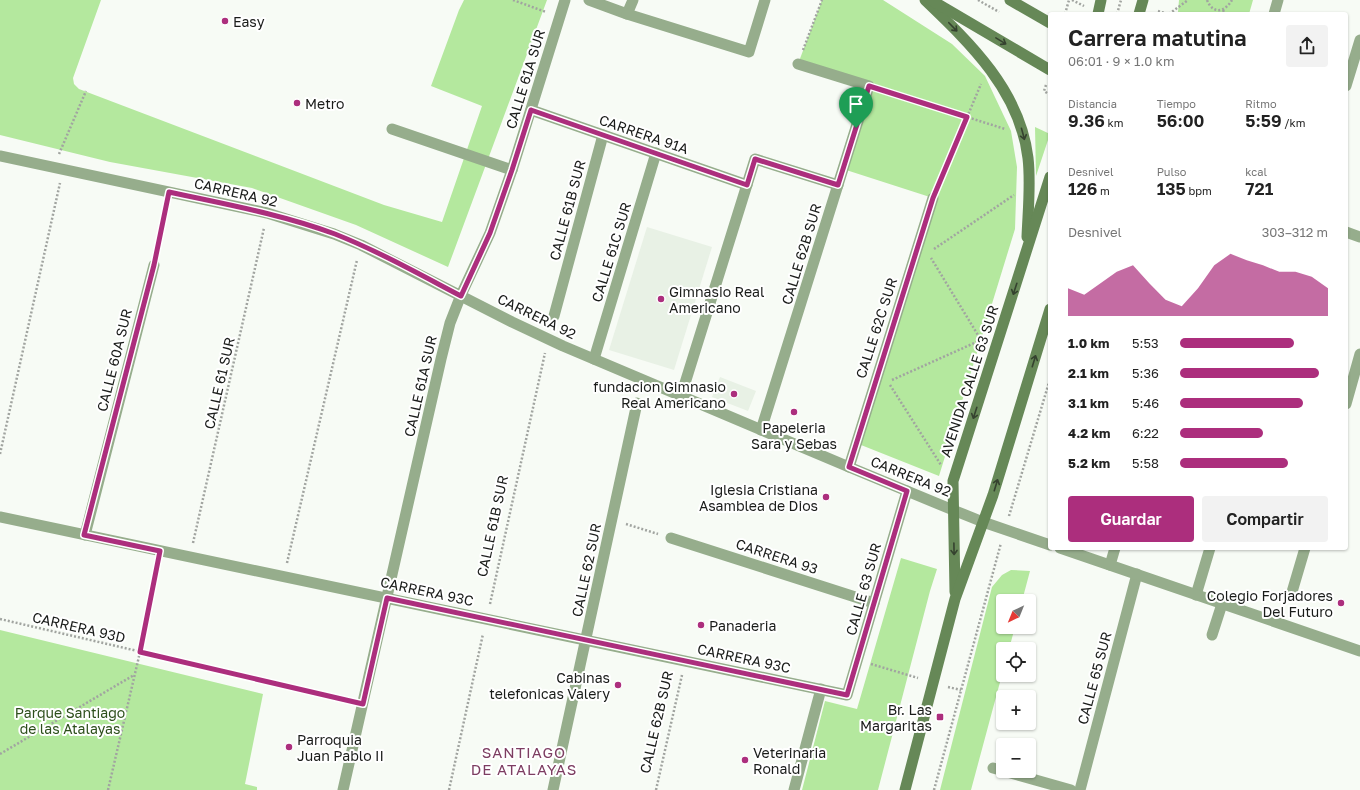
<!DOCTYPE html>
<html lang="es">
<meta charset="utf-8">
<style>
body{margin:0;font-family:"Golos Text",sans-serif;background:#f2f2f2;color:#222;height:100vh;display:flex;flex-direction:column;font-size:15px;white-space:nowrap}
*{box-sizing:border-box;margin:0}
p{font-size:13px;color:#767676}
.icon{flex:none;width:22px;height:22px;fill:none;stroke:currentColor;stroke-width:2;stroke-linecap:round;stroke-linejoin:round}
.map{position:relative;flex:1;overflow:hidden}
.drawer{position:absolute;left:1048px;top:12px;width:300px;height:538px;display:flex;flex-direction:column;background:#fff;border-radius:4px;box-shadow:0 1px 3px #0004}
.drawer>*{flex:none}
.needle{width:26px;rotate:223deg}
.tools{position:absolute;left:996px;top:594px;display:grid;gap:8px}
.tools a{display:grid;place-items:center;width:40px;height:40px;border-radius:4px;background:#fff;box-shadow:0 1px 3px #0004;font-size:20px}
.pin{position:absolute;display:grid;place-items:center;width:34px;height:34px;color:#fff;margin:-41px -17px;border-radius:50% 50% 50% 0;rotate:-45deg;box-shadow:0 0 4px #0007}
.pin .icon{rotate:45deg}
.round{display:grid;place-items:center;flex:none;width:42px;height:42px;border-radius:4px;background:#f2f2f2}
.overview{display:flex;align-items:center;justify-content:space-between;height:68px;padding:0 20px}
h1{font-size:22px;font-weight:600;line-height:30px}
.stats{display:grid;grid-template-columns:repeat(3,1fr);gap:6px;height:68px;padding:4px 20px}
.stats div{display:grid;align-content:center}
.stats b{font-size:17px;font-weight:600}
.stats small{font-size:11px;font-weight:400}
.stats p{font-size:11px}
.chart{height:112px;padding:8px 20px}
.chart p{display:flex;justify-content:space-between}
.chart svg{width:100%;height:72px;margin-top:4px;fill:#ac2e7d;opacity:.7}
.primary-button{display:flex;gap:8px;margin-top:auto;padding:8px 20px}
.primary-button a{flex:1;height:46px;border-radius:4px;background:#ac2e7d;color:#fff;font-size:16px;font-weight:600;line-height:46px;text-align:center}
.primary-button a+a{background:#f2f2f2;color:#222}
ul{padding:0 20px;list-style:none;font-size:13px}
li{display:grid;grid-template-columns:64px 48px 1fr;align-items:center;height:30px}
li i{height:10px;border-radius:5px;background:#ac2e7d}
.map>svg:first-child{display:block}
</style>
<div class="map">
<svg width="1360" height="790" viewBox="0 0 1360 790">
<rect width="100%" height="100%" fill="#f7fbf5"/>
<g fill="#e8f1e5">
<path d="M647,227L712,247L674,370L609,350Z"/>
<path d="M720,377L756,391L748,411L712,397Z"/>
</g>
<g fill="#b4e89e">
<path d="M0,0H101L73,78L74,84L79,89L384,205L442,222L482,106L431,86L459,10L464,0H547L448,267L356,225L252,188L110,162L0,135Z"/>
<path d="M822,0H883L952,44L985,76L1011,131L1017,167L1015,229L939,476L856,443L933,198L843,169L869,86L798,64Z"/>
<path d="M1179,0H1253L1249,14H1184L1178,12Z"/>
<path d="M1035,127L1050,134L1036,176Z"/>
<path d="M901,558L937,569L930,591L878,790H802L825,701L857,709Z"/>
<path d="M1011,570L1030,571L1022,601H1003V627H1015L1009,649H1003V671L971,790H940L992,587L1002,575Z"/>
<path d="M0,630L263,694L245,784L257,787V790H0Z"/>
</g>
<g fill="none" stroke-linecap="round" stroke-linejoin="round">
<g stroke="#a1a4a0" stroke-width="2.5" stroke-dasharray="2 2" stroke-linecap="butt">
<path d="M513,0L546,12"/>
<path d="M978,0L999,12"/>
<path d="M1072,0L1084,6"/>
<path d="M1207,0C1213,15 1225,12 1232,0"/>
<path d="M1223,10L1225,14"/>
<path d="M1158,11L1168,14"/>
<path d="M1065,14L1069,0"/>
<path d="M1117,14L1121,0"/>
<path d="M1169,14L1188,0"/>
<path d="M803,50L822,0"/>
<path d="M1046,85L1044,91L1050,95"/>
<path d="M884,91L1005,129"/>
<path d="M59,154L86,91"/>
<path d="M939,184L981,84"/>
<path d="M934,249L1014,195"/>
<path d="M157,251L166,207"/>
<path d="M892,380L981,340L931,258"/>
<path d="M890,385L941,465"/>
<path d="M0,454L60,183"/>
<path d="M1009,516L1050,379"/>
<path d="M626,524L658,534"/>
<path d="M193,543L264,228"/>
<path d="M287,563L357,260"/>
<path d="M490,604L545,353"/>
<path d="M0,619L348,700"/>
<path d="M871,664L918,678"/>
<path d="M948,687L961,690"/>
<path d="M0,754L134,675"/>
<path d="M108,790L140,652L157,565"/>
<path d="M449,790L483,634"/>
<path d="M656,790L682,675"/>
<path d="M934,790L1001,543"/>
</g>
<g stroke="#96ad8c" stroke-width="11">
<path d="M589,0L627,14L633,0"/>
<path d="M627,14L749,52L765,0"/>
<path d="M392,129L512,170"/>
<path d="M1212,635L1222,604"/>
<path d="M993,768L1071,790"/>
</g>
<g stroke="#96ad8c" stroke-width="11">
<path d="M1274,14L1278,0"/>
<path d="M1346,86L1360,40"/>
<path d="M531,110L747,185"/>
<path d="M0,156L267,213L334,234L361,245L512,322L563,346L849,467L953,510"/>
<path d="M1346,232L1360,237"/>
<path d="M554,316L603,135"/>
<path d="M594,359L656,153"/>
<path d="M681,396L755,159L838,185"/>
<path d="M1346,404L1360,354"/>
<path d="M761,430L869,86L798,64"/>
<path d="M849,467L933,198"/>
<path d="M0,517L847,695L907,491"/>
<path d="M85,535L154,265"/>
<path d="M671,538L874,603"/>
<path d="M1110,565L1115,548"/>
<path d="M1292,592L1305,548"/>
<path d="M1196,595L1210,548"/>
<path d="M343,790L441,359L450,323L461,295L490,233L512,170L565,0"/>
<path d="M553,790L637,403"/>
<path d="M794,790L821,689"/>
<path d="M1080,790L1137,574"/>
</g>
<g stroke="#96ad8c" stroke-width="11">
<path d="M953,510L983,522L1050,545"/>
<path d="M1060,548L1360,651"/>
</g>
<g stroke="#668857" stroke-width="11">
<path d="M925,0C971,44 1020,91 1028,158C1031,184 1028,211 1027,237"/>
<path d="M931,0L1050,70"/>
<path d="M1010,0L1050,23"/>
<path d="M1098,14L1101,0"/>
<path d="M1139,14L1143,0"/>
<path d="M955,592L953,481L1050,177"/>
<path d="M905,790L955,599L993,495L1050,309"/>
</g>
</g>
<defs><path id="oneway-shaft" d="M-6 0H5M1.5-3L5.5 0L1.5 3" fill="none" stroke-width="1.6" stroke-linecap="round" stroke-linejoin="round"/></defs>
<g stroke="#35422f">
<use href="#oneway-shaft" transform="translate(953 27) rotate(46)"/>
<use href="#oneway-shaft" transform="translate(1001 41) rotate(31)"/>
<use href="#oneway-shaft" transform="translate(1023 134) rotate(75)"/>
<use href="#oneway-shaft" transform="translate(1015 289) rotate(108)"/>
<use href="#oneway-shaft" transform="translate(1034 361) rotate(-73)"/>
<use href="#oneway-shaft" transform="translate(975 413) rotate(108)"/>
<use href="#oneway-shaft" transform="translate(996 485) rotate(-73)"/>
<use href="#oneway-shaft" transform="translate(954 549) rotate(89)"/>
</g>
<g fill="none" stroke-linecap="round" stroke-linejoin="round">
<defs>
<path id="route" d="M869,86L967,117L933,198L849,467L907,491L847,695L387,598L363,704L140,652L160,551L84,535L154,265L169,192C224,204 281,214 335,234C378,251 419,274 461,296L490,233L512,170L531,110L747,185L755,159L838,185Z"/>
</defs>
<use href="#route" stroke="#fff" stroke-width="8"/>
<use href="#route" stroke="#ac2e7d" stroke-width="5"/>
</g>
<g fill="#ac2e7d" stroke="#fff" stroke-width="1.5">
<circle cx="225" cy="21" r="4"/>
<circle cx="297" cy="103" r="4"/>
<circle cx="661" cy="299" r="4"/>
<circle cx="734" cy="394" r="4"/>
<circle cx="794" cy="412" r="4"/>
<circle cx="826" cy="497" r="4"/>
<circle cx="1341" cy="603" r="4"/>
<circle cx="701" cy="625" r="4"/>
<circle cx="618" cy="685" r="4"/>
<rect x="936" y="713" width="8" height="8" rx="2"/>
<circle cx="289" cy="747" r="4"/>
<circle cx="745" cy="760" r="4"/>
</g>
<g text-anchor="middle" dominant-baseline="central" stroke-width="4" stroke-linejoin="round" paint-order="stroke">
<g font-size="14" fill="#1a1c1a" stroke="#fff" text-anchor="start">
<text x="233" y="21">Easy</text>
<text x="305" y="103">Metro</text>
<text x="669" y="291">Gimnasio Real<tspan x="669" dy="16">Americano</tspan></text>
<text x="726" y="386" text-anchor="end">fundacion Gimnasio<tspan x="726" dy="16">Real Americano</tspan></text>
<text x="794" y="427" text-anchor="middle">Papeleria<tspan x="794" dy="16">Sara y Sebas</tspan></text>
<text x="818" y="489" text-anchor="end">Iglesia Cristiana<tspan x="818" dy="16">Asamblea de Dios</tspan></text>
<text x="1333" y="595" text-anchor="end">Colegio Forjadores<tspan x="1333" dy="16">Del Futuro</tspan></text>
<text x="709" y="625">Panaderia</text>
<text x="610" y="677" text-anchor="end">Cabinas<tspan x="610" dy="16">telefonicas Valery</tspan></text>
<text x="932" y="709" text-anchor="end">Br. Las<tspan x="932" dy="16">Margaritas</tspan></text>
<text x="297" y="739">Parroquia<tspan x="297" dy="16">Juan Pablo II</tspan></text>
<text x="753" y="752">Veterinaria<tspan x="753" dy="16">Ronald</tspan></text>
</g>
<g font-size="14" fill="#1a1c1a" stroke="#fff">
<text transform="translate(525 79) rotate(-73)">CALLE 61A SUR</text>
<text transform="translate(644 134) rotate(19)">CARRERA 91A</text>
<text transform="translate(236 192) rotate(13)">CARRERA 92</text>
<text transform="translate(567 210) rotate(-75)">CALLE 61B SUR</text>
<text transform="translate(611 252) rotate(-73)">CALLE 61C SUR</text>
<text transform="translate(801 254) rotate(-73)">CALLE 62B SUR</text>
<text transform="translate(537 316) rotate(26)">CARRERA 92</text>
<text transform="translate(876 328) rotate(-72)">CALLE 62C SUR</text>
<text transform="translate(114 360) rotate(-76)">CALLE 60A SUR</text>
<text transform="translate(969 381) rotate(-72)">AVENIDA CALLE 63 SUR</text>
<text transform="translate(219 383) rotate(-77)">CALLE 61 SUR</text>
<text transform="translate(420 386) rotate(-77)">CALLE 61A SUR</text>
<text transform="translate(911 476) rotate(22)">CARRERA 92</text>
<text transform="translate(492 526) rotate(-78)">CALLE 61B SUR</text>
<text transform="translate(777 556) rotate(18)">CARRERA 93</text>
<text transform="translate(586 570) rotate(-78)">CALLE 62 SUR</text>
<text transform="translate(863 589) rotate(-74)">CALLE 63 SUR</text>
<text transform="translate(427 591) rotate(12)">CARRERA 93C</text>
<text transform="translate(79 627) rotate(13)">CARRERA 93D</text>
<text transform="translate(744 658) rotate(12)">CARRERA 93C</text>
<text transform="translate(1094 678) rotate(-75)">CALLE 65 SUR</text>
<text transform="translate(656 722) rotate(-77)">CALLE 62B SUR</text>
</g>
<g font-size="14" fill="#2d4f1b" stroke="#fff">
<text x="70" y="712">Parque Santiago<tspan x="70" dy="16">de las Atalayas</tspan></text>
</g>
<g font-size="15" letter-spacing="1" fill="#7d3d62" stroke="#fff">
<text x="524" y="752">SANTIAGO<tspan x="524" dy="17">DE ATALAYAS</tspan></text>
</g>
</g>
</svg>
<div class="tools">
<a><svg class="needle" viewBox="-14 -14 28 28"><path d="M0-13l5 13h-10z" fill="#e53935"/><path d="M0 13l5-13h-10z" fill="#767676"/></svg></a>
<a><svg class="icon" aria-label="locate" viewBox="0 0 24 24"><circle cx="12" cy="12" r="6"/><path d="M12 2v4M12 18v4M2 12h4M18 12h4"/></svg></a>
<a>+</a>
<a>−</a>
</div>
<div class="pin" style="left:856px;top:128px;background:#1e9e55"><svg class="icon" aria-label="arrive" viewBox="0 0 24 24"><path d="M6 21V4h12l-3 4 3 4H6"/></svg></div>
<section class="drawer">
<div class="overview"><div><h1>Carrera matutina</h1><p>06:01 · 9 × 1.0 km</p></div><a class="round"><svg class="icon" aria-label="share" viewBox="0 0 24 24"><path d="M12 15V3M7 8l5-5 5 5M5 13v7h14v-7"/></svg></a></div>
<div class="stats">
<div><p>Distancia</p><b>9.36<small> km</small></b></div>
<div><p>Tiempo</p><b>56:00</b></div>
<div><p>Ritmo</p><b>5:59<small> /km</small></b></div>
</div>
<div class="stats">
<div><p>Desnivel</p><b>126<small> m</small></b></div>
<div><p>Pulso</p><b>135<small> bpm</small></b></div>
<div><p>kcal</p><b>721</b></div>
</div>
<div class="chart"><p><span>Desnivel</span>303–312 m</p>
<svg viewBox="0 0 160 44" preserveAspectRatio="none"><path d="M0 44V27L10 31L20 24L30 17L40 13L50 24L60 34L70 38L80 27L90 13L100 6L110 10L120 13L130 17L140 17L150 20L160 27V44z"/></svg>
</div>
<ul>
<li><b>1.0 km</b>5:53<i style="width:77%"></i></li>
<li><b>2.1 km</b>5:36<i style="width:94%"></i></li>
<li><b>3.1 km</b>5:46<i style="width:83%"></i></li>
<li><b>4.2 km</b>6:22<i style="width:56%"></i></li>
<li><b>5.2 km</b>5:58<i style="width:73%"></i></li>
</ul>
<div class="primary-button"><a>Guardar</a><a>Compartir</a></div>
</section>
</div>
